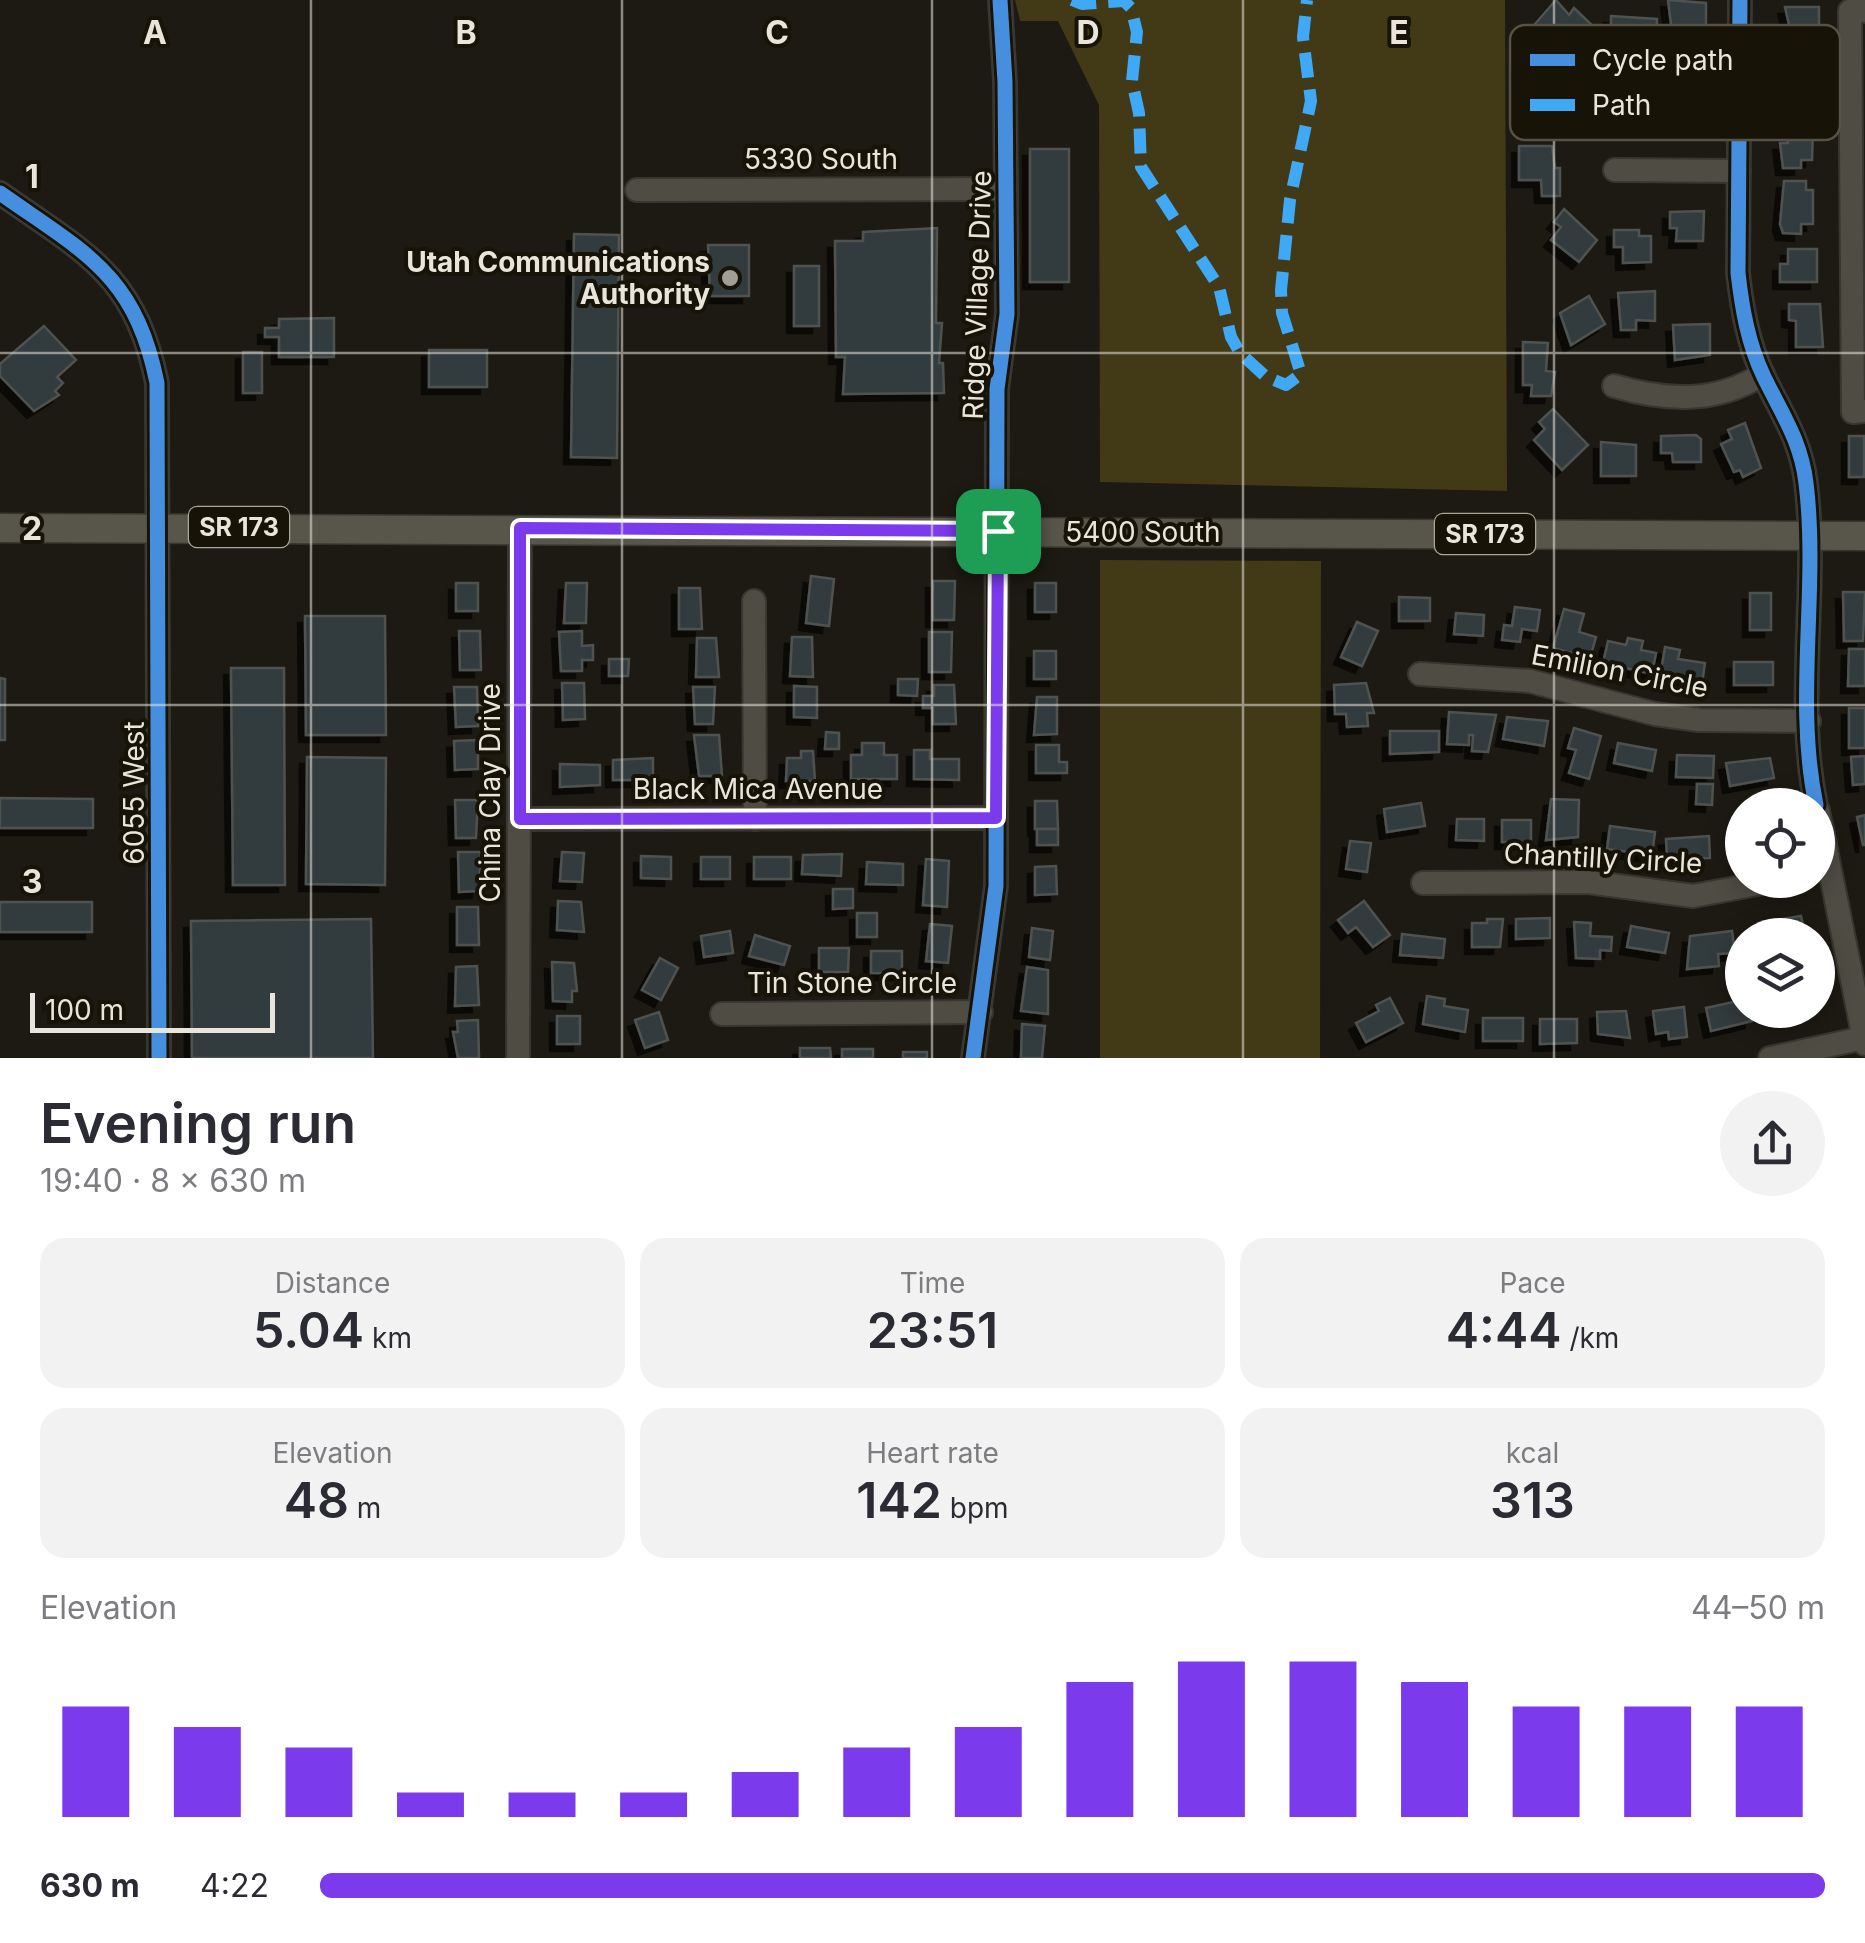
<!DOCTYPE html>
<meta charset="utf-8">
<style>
body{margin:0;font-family:Inter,sans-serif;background:#f2f2f3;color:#2b2b33;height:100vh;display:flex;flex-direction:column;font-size:38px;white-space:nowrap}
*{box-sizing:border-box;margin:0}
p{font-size:32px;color:#7c7c81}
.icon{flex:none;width:55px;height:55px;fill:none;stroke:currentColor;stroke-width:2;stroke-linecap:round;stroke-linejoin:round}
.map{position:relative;height:1058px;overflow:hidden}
.sheet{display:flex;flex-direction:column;background:#fff;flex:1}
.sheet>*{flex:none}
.fabs{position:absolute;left:1725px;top:788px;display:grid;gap:20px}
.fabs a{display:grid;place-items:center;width:110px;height:110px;border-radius:50%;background:#fff;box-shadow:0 5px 25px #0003;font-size:50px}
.scale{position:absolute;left:30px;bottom:25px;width:245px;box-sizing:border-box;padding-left:10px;border:5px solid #e8e5dc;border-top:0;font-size:28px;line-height:35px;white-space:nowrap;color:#e8e5dc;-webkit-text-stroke:8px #171306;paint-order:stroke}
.pin{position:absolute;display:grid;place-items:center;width:85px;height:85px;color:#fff;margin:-42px;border-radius:20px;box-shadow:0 5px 15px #0006}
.round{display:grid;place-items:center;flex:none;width:105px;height:105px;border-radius:52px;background:#f2f2f3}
.overview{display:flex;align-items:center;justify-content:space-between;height:170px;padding:0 40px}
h1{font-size:55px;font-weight:600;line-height:75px}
.figures{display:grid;grid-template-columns:repeat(3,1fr);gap:15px;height:170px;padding:10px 40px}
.figures div{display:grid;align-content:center;border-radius:25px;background:#f2f2f3;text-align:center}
.figures b{font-size:50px;font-weight:600}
.figures small{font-size:28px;font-weight:400}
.figures p{font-size:28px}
.chart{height:280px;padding:20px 40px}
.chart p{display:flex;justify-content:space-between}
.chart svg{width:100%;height:180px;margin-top:10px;stroke:#7c3aed;stroke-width:6}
ul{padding:0 40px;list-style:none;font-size:32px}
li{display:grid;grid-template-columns:160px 120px 1fr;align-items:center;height:75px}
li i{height:25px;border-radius:12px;background:#7c3aed}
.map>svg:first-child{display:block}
</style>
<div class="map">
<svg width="1865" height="1058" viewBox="0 0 1865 1058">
<defs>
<filter id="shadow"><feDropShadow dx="-7" dy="7" stdDeviation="0" flood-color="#0009"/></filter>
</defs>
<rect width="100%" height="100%" fill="#1c1a12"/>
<g fill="#423917">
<path d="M1015,0H1505L1507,491L1100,482L1099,105L1058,21H1020Z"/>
<path d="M1100,560L1321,561L1320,1058H1100Z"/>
</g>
<g fill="#333b3e" stroke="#4f5250" stroke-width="2.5" filter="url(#shadow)">
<path d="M1556,0L1569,15L1574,8L1594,27L1583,40L1576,34L1565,48L1535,24Z"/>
<path d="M1668,0L1706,3V32H1672Z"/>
<path d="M1785,7H1819V46H1780V29H1790Z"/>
<path d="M1611,16L1657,19L1656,53H1624L1619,34H1611Z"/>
<path d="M1784,128H1813L1812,160H1801V168H1783L1780,143H1788Z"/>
<path d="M1519,146H1552L1555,168H1560V196H1542L1541,180H1519Z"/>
<rect x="1030" y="149" width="39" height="133"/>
<path d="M1784,181H1806V190H1813V224H1801V234L1783,233L1780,224Z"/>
<path d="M1564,209L1597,240L1579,262L1551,240L1561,227L1554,222Z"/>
<path d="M1704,211L1703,241H1676L1677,228H1670V212Z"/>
<path d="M937,228L936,323H942L939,363H943L944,393L843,394L845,357H836L835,241H863V232Z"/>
<path d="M1614,230H1639V236H1651V262L1623,263V247H1614Z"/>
<path d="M574,234L619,235L617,458L571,457Z"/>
<path d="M708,245H749V296H710Z"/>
<path d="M1788,249H1817V282H1780V264H1788Z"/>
<rect x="794" y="266" width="25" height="60"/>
<path d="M1655,291V321L1636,320V330H1621L1618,293Z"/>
<path d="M1589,296L1605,324L1571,345L1560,313Z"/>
<path d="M1789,304H1820L1823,347H1796V321L1789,320Z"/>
<path d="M334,318V357H279V337H265V328H279V319Z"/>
<path d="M1710,324V355L1675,360L1673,325Z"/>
<path d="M44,326L76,360L57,377L63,383L55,391L59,395L34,411L0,376V364Z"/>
<path d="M1523,342L1548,343L1546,371L1555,372L1551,396H1531L1532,385H1523Z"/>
<rect x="429" y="350" width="58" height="37"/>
<rect x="243" y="352" width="19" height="41"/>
<path d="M1553,409L1588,445L1562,470L1534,440L1545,429L1539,422Z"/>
<path d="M1745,423L1761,468L1743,477L1740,470L1734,472L1721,444L1732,439L1728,430Z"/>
<path d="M1696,435L1701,439V462H1673L1672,453H1661V436Z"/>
<rect x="1849" y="436" width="15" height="41"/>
<path d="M1601,442L1636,445V476H1601Z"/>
<path d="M811,576L834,579L829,626L806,623Z"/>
<path d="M933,581H955L954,620H933Z"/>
<rect x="456" y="583" width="22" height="28"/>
<path d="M566,583H587L586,623H564Z"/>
<rect x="1035" y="583" width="21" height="29"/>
<path d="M679,588H700L702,629H679Z"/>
<path d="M1843,592H1865L1863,641H1844Z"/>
<rect x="1750" y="593" width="21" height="37"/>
<path d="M1399,597L1430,598V621H1399Z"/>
<path d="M1515,607L1540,610L1537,631L1522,629L1520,642L1502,640L1504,625L1512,626Z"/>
<path d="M1564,609L1584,614L1579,632L1596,637L1590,658L1553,648Z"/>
<path d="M1456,613L1484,615L1483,636L1454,634Z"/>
<path d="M305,616H385L386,735H306Z"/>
<path d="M1357,622L1378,631L1362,666L1341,657Z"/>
<path d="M459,631H480L481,670H460Z"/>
<path d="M582,631V646L593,645V660H582V671H561L559,632Z"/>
<path d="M929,632H952L951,672H929Z"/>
<path d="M792,637H812L813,677L790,676Z"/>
<path d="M697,638H716L719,677H696Z"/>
<path d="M1628,638L1643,641L1641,650L1656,653L1652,674L1603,663L1608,641L1626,645Z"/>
<path d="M1665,647L1680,650L1678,659L1705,663L1702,684L1660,677Z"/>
<path d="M1849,649H1865V686H1848Z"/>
<rect x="1034" y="651" width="22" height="28"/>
<path d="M609,659H629L628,676H609Z"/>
<rect x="1734" y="662" width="39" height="23"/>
<path d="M231,668H284L285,885H233Z"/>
<path d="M0,678L5,679V740H0Z"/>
<path d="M898,679H918L917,696L898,695Z"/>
<path d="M562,683H584L585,719L563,720Z"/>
<path d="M1366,683L1374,713H1367L1368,726L1347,727L1346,714H1335L1334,685Z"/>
<path d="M934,685H954L956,724H933V708H923V696H934Z"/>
<path d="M794,686L817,687V718L794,717Z"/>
<path d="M454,687H477L478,726L456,727Z"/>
<path d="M693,687H715L713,724H695Z"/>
<path d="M1037,697H1057V734L1034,735Z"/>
<rect x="1849" y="708" width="16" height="40"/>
<path d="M1449,712L1496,715L1488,752L1472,751L1473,735H1469V745L1447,744Z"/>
<path d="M1507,717L1548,721L1544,746L1503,739Z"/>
<path d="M1574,728L1601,736L1589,779L1569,773L1576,750L1568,748Z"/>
<path d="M1390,731H1439V752L1390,754Z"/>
<path d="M826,732L839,733V749H825Z"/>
<path d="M694,735H719L722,776H699Z"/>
<path d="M478,740V769L455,770L454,741Z"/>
<path d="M862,743H884V755H897V779H851V755H862Z"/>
<path d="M1618,743L1656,750L1652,771L1614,763Z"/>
<path d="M1036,745H1059V762H1067V773H1036Z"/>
<path d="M914,750H930V759H959V780L914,779Z"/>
<path d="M801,751H813L815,781H786L787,758H801Z"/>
<path d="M1677,755L1714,756L1713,778L1676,777Z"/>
<path d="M1865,756V784L1853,785L1851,757Z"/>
<path d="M307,757L386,758L385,885L306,884Z"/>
<path d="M653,758V780H613V760Z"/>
<path d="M1770,758L1774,778L1730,786L1726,763Z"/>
<path d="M560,764L600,765V785L560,787Z"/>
<path d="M1697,784H1713L1712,805L1696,804Z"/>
<path d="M0,798L93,799V828H0Z"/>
<path d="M1551,799L1579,800L1578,837L1546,840Z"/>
<path d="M455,800H478L476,838H456Z"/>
<path d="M1035,801H1057L1058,829H1035Z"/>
<path d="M1421,803L1425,826L1387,832L1384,809Z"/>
<path d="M1865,815V845H1863L1857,817Z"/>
<path d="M1457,819H1484V841L1456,840Z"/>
<rect x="1502" y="820" width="29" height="22"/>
<path d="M1610,826L1655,832L1652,855L1607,849Z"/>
<rect x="1037" y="829" width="21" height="16"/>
<path d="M1742,829V851H1739L1735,831Z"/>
<path d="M1709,836L1710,858L1667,859L1666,839Z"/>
<path d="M1350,841L1371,843L1367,872L1346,869Z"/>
<path d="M458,852H481L479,891L459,892Z"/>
<path d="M562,852L584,853L582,882L560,881Z"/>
<path d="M842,854L841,876L802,874L803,855Z"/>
<path d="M641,856L671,857V879L641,878Z"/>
<rect x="701" y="857" width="29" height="22"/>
<rect x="754" y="857" width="37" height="22"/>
<path d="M926,859L949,861L947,907L923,905Z"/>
<path d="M867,862L903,864V885L866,884Z"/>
<path d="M1056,866L1057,894L1035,895V867Z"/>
<path d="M833,889H853V908L833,909Z"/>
<path d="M558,901L581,902L584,932L557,930Z"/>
<path d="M1364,901L1390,935L1373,947L1356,927L1348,933L1338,920Z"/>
<rect x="0" y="902" width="92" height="30"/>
<path d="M457,907H478L479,945H457Z"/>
<rect x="857" y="913" width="20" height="24"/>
<path d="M1801,916L1805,935H1761L1758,923Z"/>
<path d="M1550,918V938L1516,939V919Z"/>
<path d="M371,919L373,1058H192L191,921Z"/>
<path d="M1487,919H1503L1500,947H1472V923H1487Z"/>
<path d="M1574,922L1591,923L1590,936L1612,937L1611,951L1600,950V959L1576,958Z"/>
<path d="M930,924L952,926L948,963L926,961Z"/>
<path d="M1631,926L1669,933L1665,953L1627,947Z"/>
<path d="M1032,928L1053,931L1050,960L1029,957Z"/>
<path d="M730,931L733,953L704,957L701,936Z"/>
<path d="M1732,931L1735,953L1718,954L1719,966L1687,969L1690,936Z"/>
<path d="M1402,934L1445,939L1443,958L1400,955Z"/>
<path d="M755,935L790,946L784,965L749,956Z"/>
<path d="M819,948H849L848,972H819Z"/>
<rect x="871" y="951" width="31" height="22"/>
<path d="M660,958L678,968L661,1000L642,990Z"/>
<path d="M552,962L574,963L577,991H572V1002L553,1001Z"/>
<path d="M477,966L479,1005L455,1006L456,967Z"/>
<path d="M1027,967L1048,970V1014L1021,1011Z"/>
<path d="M1427,996L1445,999L1444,1006L1468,1010L1465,1032L1423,1024Z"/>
<path d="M1390,998L1403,1023L1366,1042L1356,1023L1379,1011L1376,1005Z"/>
<path d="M1742,1000V1010H1750L1752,1021L1711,1031L1706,1008Z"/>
<path d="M1684,1007L1687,1037L1669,1039L1668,1032L1656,1034L1653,1011Z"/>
<path d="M1775,1010H1816L1789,1020H1777Z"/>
<path d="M1626,1011L1630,1038L1598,1034L1597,1012Z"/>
<path d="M659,1012L668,1040L645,1048L635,1020Z"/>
<rect x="557" y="1016" width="23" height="28"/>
<rect x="1483" y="1018" width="40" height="23"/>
<path d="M1540,1019H1577V1043L1540,1044Z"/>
<path d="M478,1020L479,1058H458L453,1032H458L457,1021Z"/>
<path d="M1022,1024L1045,1026L1042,1058H1021Z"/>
<path d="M800,1048H830L831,1058H800Z"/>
<rect x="842" y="1049" width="31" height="9"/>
<rect x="903" y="1052" width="24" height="6"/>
</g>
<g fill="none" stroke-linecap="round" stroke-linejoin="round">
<defs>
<g id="minor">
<path d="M1740,0L1738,273C1742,308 1748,344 1764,377C1782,414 1801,441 1806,483C1819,589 1794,700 1816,805"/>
<path d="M1865,11H1850L1853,412L1865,411"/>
<path d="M1615,170L1739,171"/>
<path d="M637,190L1006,189"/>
<path d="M0,193C85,253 135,274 157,383L159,1058"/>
<path d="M1614,386C1666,401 1716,404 1763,374"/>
<path d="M754,601L755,819"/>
<path d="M1420,674L1530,681L1655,714L1699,720L1809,721"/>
<path d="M1818,810L1865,1044"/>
<path d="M521,819L996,818"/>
<path d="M1423,883L1588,882L1693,896L1779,880"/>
<path d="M722,1014L981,1012"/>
<path d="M518,1058L520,528"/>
<path d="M973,1058L996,886L997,389L1007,314L1005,82L1000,0"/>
<path d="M1770,1058L1864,1038"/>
</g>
<path id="major" d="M0,528L1865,536"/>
</defs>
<use href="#minor" stroke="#38362f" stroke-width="26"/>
<use href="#major" stroke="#38362f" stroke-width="31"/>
<use href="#minor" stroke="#4f4c44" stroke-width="22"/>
<use href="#major" stroke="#58564a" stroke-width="28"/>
<path stroke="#3fa9f5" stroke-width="12" stroke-dasharray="25 12" stroke-linecap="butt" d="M1072,0L1082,4L1124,1L1131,8L1137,32L1132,81L1139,113L1141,167L1219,287L1231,337L1240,353L1265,376L1286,385L1301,374L1282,313L1281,290L1290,200L1311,101L1303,37L1307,0"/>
<defs>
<g id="cycleway">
<path d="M1740,0L1738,273C1742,308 1748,344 1764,377C1782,414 1801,441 1806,483C1819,589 1794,700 1816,805"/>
<path d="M0,193C85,253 135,274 157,383L159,1058"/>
<path d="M973,1058L996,886L997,389L1007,314L1005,82L1000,0"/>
</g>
</defs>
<use href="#cycleway" stroke="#171306" stroke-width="21"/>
<use href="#cycleway" stroke="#468fdf" stroke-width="15"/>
</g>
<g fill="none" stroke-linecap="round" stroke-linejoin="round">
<defs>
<path id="route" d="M520,528L998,531L996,818L520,819Z"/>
</defs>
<use href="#route" stroke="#fff" stroke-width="20"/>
<use href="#route" stroke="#7c3aed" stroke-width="12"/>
</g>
<path fill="none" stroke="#e8e5dc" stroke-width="2.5" stroke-opacity="0.55" d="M311,0V1058M622,0V1058M932,0V1058M1243,0V1058M1554,0V1058M0,353H1865M0,705H1865"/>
<circle fill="#a19e95" stroke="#171306" stroke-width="4" cx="730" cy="278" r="10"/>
<g text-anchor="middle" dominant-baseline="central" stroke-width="8" stroke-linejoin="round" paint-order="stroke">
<g fill="#171306" stroke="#a9a69c" stroke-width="2.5">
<rect x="189" y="507" width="100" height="40" rx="8"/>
<rect x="1435" y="514" width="100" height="40" rx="8"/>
</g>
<g font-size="25" font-weight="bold" fill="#e8e5dc">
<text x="239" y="527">SR 173</text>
<text x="1485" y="534">SR 173</text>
</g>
<g font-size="28" fill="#e8e5dc" stroke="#171306">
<text x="821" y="159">5330 South</text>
<text transform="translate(977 295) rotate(-88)">Ridge Village Drive</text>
<text x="1143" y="532">5400 South</text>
<text transform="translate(1620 671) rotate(11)">Emilion Circle</text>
<text x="758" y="789">Black Mica Avenue</text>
<text transform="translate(134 793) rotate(-90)">6055 West</text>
<text transform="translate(490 793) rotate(-90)">China Clay Drive</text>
<text transform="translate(1603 858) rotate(3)">Chantilly Circle</text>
<text x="852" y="983">Tin Stone Circle</text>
</g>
<g font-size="28" font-weight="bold" fill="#e8e5dc" stroke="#171306" text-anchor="end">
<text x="710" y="262">Utah Communications<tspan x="710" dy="32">Authority</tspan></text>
</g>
</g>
<rect x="1510" y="25" width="330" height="115" rx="15" fill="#171306" stroke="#565246" stroke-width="2.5"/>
<rect x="1530" y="54" width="45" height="12" fill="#468fdf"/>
<rect x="1530" y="99" width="45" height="12" fill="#3fa9f5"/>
<g font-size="28" fill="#e8e5dc">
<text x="1592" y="70">Cycle path</text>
<text x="1592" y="115">Path</text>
</g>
<g font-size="32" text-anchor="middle" font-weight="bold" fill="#e8e5dc" stroke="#171306" stroke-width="8" stroke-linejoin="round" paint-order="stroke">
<text x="155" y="44">A</text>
<text x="466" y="44">B</text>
<text x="777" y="44">C</text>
<text x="1088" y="44">D</text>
<text x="1399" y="44">E</text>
<text x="32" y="188">1</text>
<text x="32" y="540">2</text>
<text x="32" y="893">3</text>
</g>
</svg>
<div class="fabs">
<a><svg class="icon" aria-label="locate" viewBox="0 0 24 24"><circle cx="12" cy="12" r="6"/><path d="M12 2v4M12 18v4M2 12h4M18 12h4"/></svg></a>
<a><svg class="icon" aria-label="layers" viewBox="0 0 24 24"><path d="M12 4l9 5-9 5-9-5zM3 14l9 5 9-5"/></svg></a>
</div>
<div class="scale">100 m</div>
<div class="pin" style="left:998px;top:531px;background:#1e9e55"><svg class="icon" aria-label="arrive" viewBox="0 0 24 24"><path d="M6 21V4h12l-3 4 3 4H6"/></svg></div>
</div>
<section class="sheet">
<div class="overview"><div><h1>Evening run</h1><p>19:40 · 8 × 630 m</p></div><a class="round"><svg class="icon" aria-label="share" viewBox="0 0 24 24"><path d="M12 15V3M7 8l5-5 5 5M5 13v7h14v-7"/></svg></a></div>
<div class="figures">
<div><p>Distance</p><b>5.04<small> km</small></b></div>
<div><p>Time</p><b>23:51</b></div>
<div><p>Pace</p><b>4:44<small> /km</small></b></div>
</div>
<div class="figures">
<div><p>Elevation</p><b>48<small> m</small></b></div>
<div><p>Heart rate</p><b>142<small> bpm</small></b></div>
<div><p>kcal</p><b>313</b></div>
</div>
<div class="chart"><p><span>Elevation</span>44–50 m</p>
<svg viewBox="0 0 160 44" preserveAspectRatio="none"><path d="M5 44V17M15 44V22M25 44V27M35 44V38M45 44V38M55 44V38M65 44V33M75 44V27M85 44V22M95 44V11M105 44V6M115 44V6M125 44V11M135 44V17M145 44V17M155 44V17"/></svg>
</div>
<ul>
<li><b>630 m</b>4:22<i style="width:100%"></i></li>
</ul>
</section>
